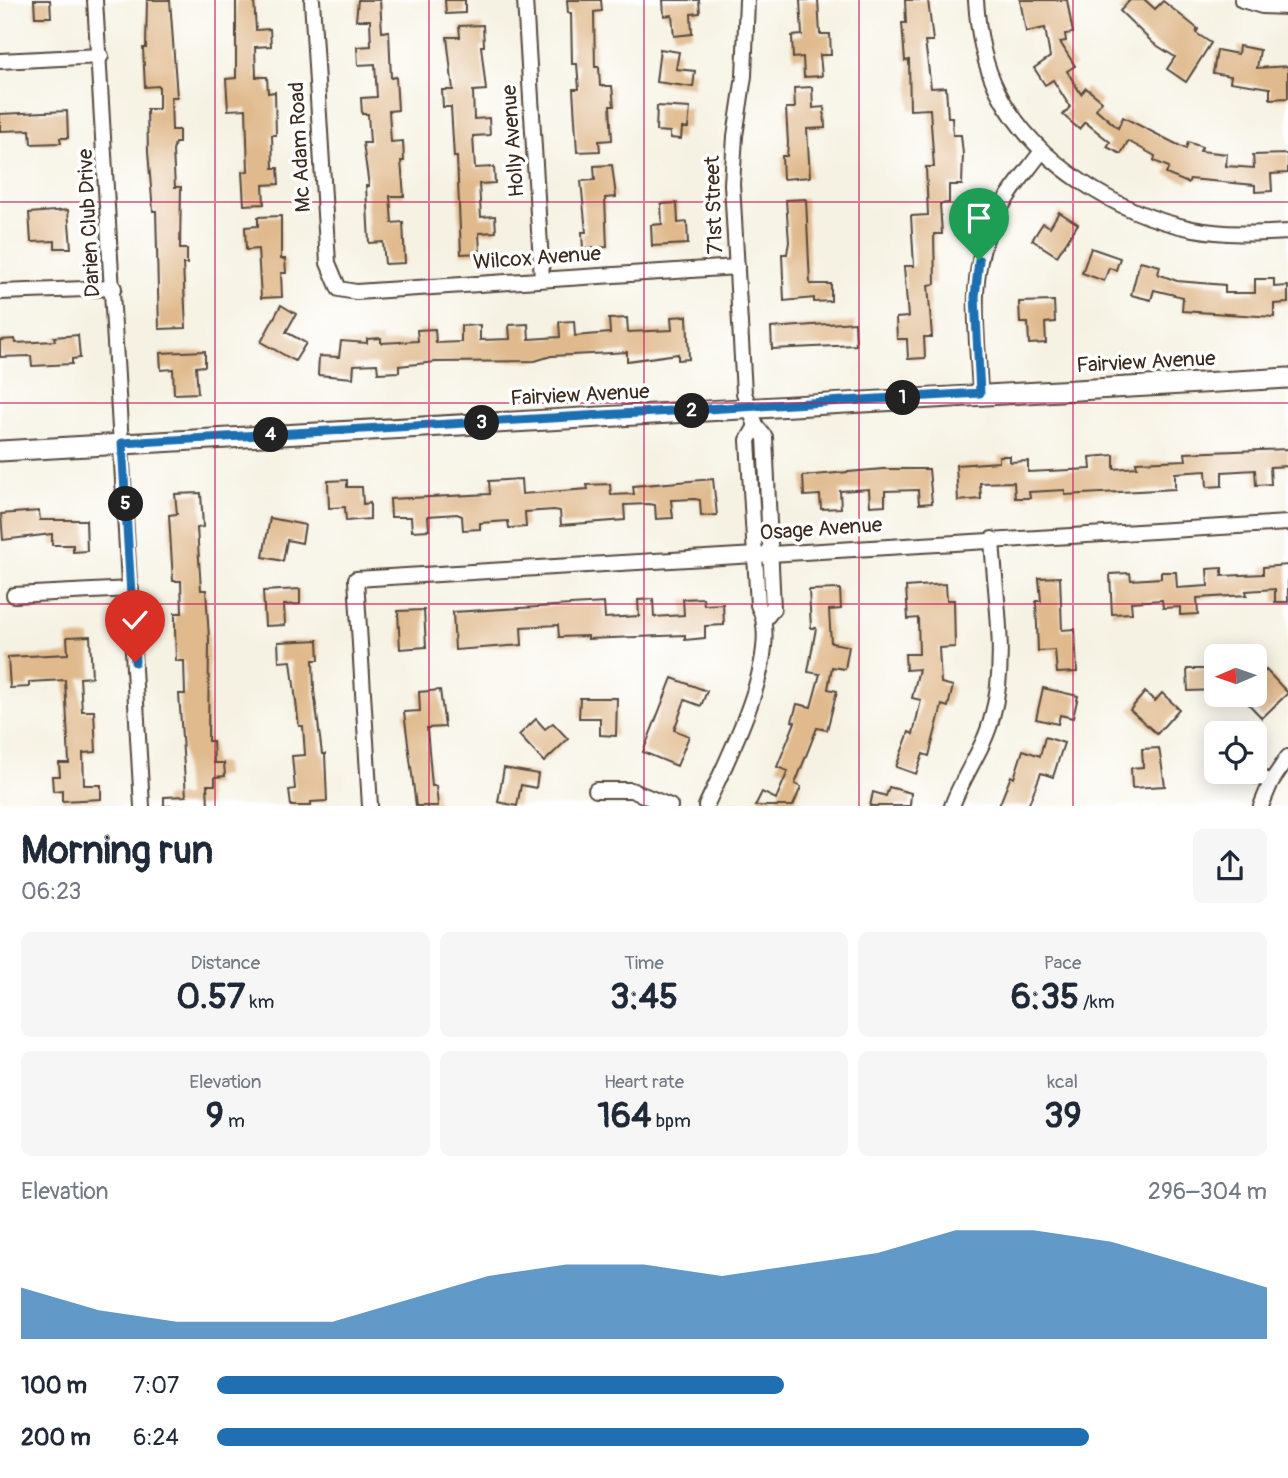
<!DOCTYPE html>
<meta charset="utf-8">
<style>
body{margin:0;font-family:Pangolin,sans-serif;background:#f6f6f7;color:#1f2937;height:100vh;display:flex;flex-direction:column;font-size:26px;white-space:nowrap}
*{box-sizing:border-box;margin:0}
p{font-size:23px;color:#747a83}
.icon{flex:none;width:38px;height:38px;fill:none;stroke:currentColor;stroke-width:2;stroke-linecap:round;stroke-linejoin:round}
.map{position:relative;height:806px;overflow:hidden}
.sheet{display:flex;flex-direction:column;background:#fff;flex:1}
.sheet>*{flex:none}
.needle{width:46px;rotate:268deg}
.fabs{position:absolute;left:1204px;top:644px;display:grid;gap:14px}
.fabs a{display:grid;place-items:center;width:63px;height:63px;border-radius:10px;background:#fff;box-shadow:0 4px 18px #0003;font-size:35px}
.pin{position:absolute;display:grid;place-items:center;width:60px;height:60px;color:#fff;margin:-72px -30px;border-radius:50% 50% 50% 0;rotate:-45deg;box-shadow:0 0 7px #0007}
.pin .icon{rotate:45deg}
.km{position:absolute;width:35px;height:35px;margin:-18px;border-radius:50%;background:#222;color:#fff;font-size:19px;line-height:35px;text-align:center}
.round{display:grid;place-items:center;flex:none;width:74px;height:74px;border-radius:10px;background:#f6f6f7}
.overview{display:flex;align-items:center;justify-content:space-between;height:119px;padding:0 21px}
h1{font-size:38px;font-weight:700;line-height:52px}
.metrics{display:grid;grid-template-columns:repeat(3,1fr);gap:10px;height:119px;padding:7px 21px}
.metrics div{display:grid;align-content:center;border-radius:10px;background:#f6f6f7;text-align:center}
.metrics b{font-size:35px;font-weight:700}
.metrics small{font-size:19px;font-weight:400}
.metrics p{font-size:19px}
.chart{height:196px;padding:14px 21px}
.chart p{display:flex;justify-content:space-between}
.chart svg{width:100%;height:126px;margin-top:7px;fill:#1f6fb2;opacity:.7}
ul{padding:0 21px;list-style:none;font-size:23px}
li{display:grid;grid-template-columns:112px 84px 1fr;align-items:center;height:52px}
li i{height:18px;border-radius:9px;background:#1f6fb2}
.map>svg:first-child{display:block}
</style>
<div class="map">
<svg width="1288" height="806" viewBox="0 0 1288 806">
<rect width="100%" height="100%" fill="#fff"/>
<filter id="ink" filterUnits="userSpaceOnUse"><feTurbulence type="fractalNoise" baseFrequency=".0143" numOctaves="2"/><feDisplacementMap in="SourceGraphic" scale="14" xChannelSelector="R" yChannelSelector="G"/><feConvolveMatrix kernelMatrix="1 2 1 2 8 2 1 2 1" color-interpolation-filters="sRGB"/></filter>
<filter id="wash" filterUnits="userSpaceOnUse"><feTurbulence type="fractalNoise" baseFrequency=".00686" numOctaves="4" result="noise"/><feDisplacementMap in="SourceGraphic" scale="28" xChannelSelector="R" yChannelSelector="G"/><feGaussianBlur stdDeviation="1.57" result="paint"/><feColorMatrix in="noise" values="0 0 0 0 0 0 0 0 0 0 0 0 0 0 0 0 0 1.4 0 .05"/><feComposite in="paint" operator="in"/></filter>
<g filter="url(#wash)">
<rect width="100%" height="100%" fill="#f6f2e3"/>
<g id="blocks">
<g fill="#e0b98c">
<path d="M34,0H50L51,17H35Z"/>
<path d="M147,0H170L177,97H171L172,130H179V143H175L173,151L175,187H181L180,249H187V264H183L186,328L159,329L156,211H153L148,152L147,109H159V86L145,87L143,48H146Z"/>
<path d="M236,0H254L256,30L270,29L271,46L255,47L256,77H267L268,93L275,92L276,135H272L273,168H278L279,184L263,185L264,204L244,205L242,172L248,171L246,109L228,110L226,79L236,78Z"/>
<path d="M358,0H380L382,32L389,31L391,78L396,77L398,110L389,111L391,142L403,141L404,161H401L404,196H390L392,223L403,222L405,263L385,264L383,242L369,243L366,186H369L363,143H370L368,114H362L361,98L377,97L375,64L358,65L357,47L371,46L370,20H356Z"/>
<path d="M445,0H465V13L446,14Z"/>
<path d="M567,0H601L602,11L594,12L595,67H599L600,86H612L614,106H610L612,140L599,141L600,151L577,152L573,89H579L577,64H572L571,13H568Z"/>
<path d="M663,0H699L700,13L691,14L692,34L674,36L672,15L664,16Z"/>
<path d="M800,0H818L820,34H830L831,55H820L822,76L804,77L803,57L793,58L792,36L802,35Z"/>
<path d="M905,0H928L933,41H925L931,88L946,87L948,117H952L953,135H961L963,154L962,185H949V203L940,204L942,234H934L935,284L928,285L932,337H924L925,358L908,359L907,339H897L896,318L908,317L904,266H914L911,216L928,215L926,167H934L930,109L910,110L909,60L905,61L902,23H906Z"/>
<path d="M1020,0H1067L1073,33L1065,34L1066,41L1060,42L1075,66L1067,71L1081,94L1086,88L1102,101L1096,109L1118,128L1123,117L1186,149L1188,142L1202,147L1200,151L1227,154L1226,166L1254,168L1253,155L1288,154V173L1271,174L1272,191L1255,192V185L1190,179L1188,183L1166,174L1169,167L1154,161L1155,156L1128,141L1121,154L1107,147L1110,142L1085,122L1079,129L1063,115L1070,107L1053,80L1045,85L1034,68L1050,57L1045,28L1026,32Z"/>
<path d="M1130,0H1145L1155,9L1163,1L1198,29L1196,33L1211,43L1186,82L1167,69L1175,57L1153,43L1120,11Z"/>
<path d="M483,25L484,46H481L486,90L473,91L474,119L489,118L490,135L473,136L475,168L494,167L495,183L479,184L481,217L495,216L496,232L479,233L480,253L461,254L457,157H454L451,107H443L442,90H453L447,37H460L459,26Z"/>
<path d="M1239,46L1260,50L1257,68L1288,66V98L1270,99V88L1230,82L1231,76L1213,73L1217,50L1238,54Z"/>
<path d="M660,49L679,52L676,69L695,71L693,87L656,82Z"/>
<path d="M812,87L813,108L824,107L825,128L807,129L810,177L783,179L782,156H787L788,143L786,108H795L794,88Z"/>
<path d="M657,106L690,108L688,128H682L681,139L670,138V132L656,131Z"/>
<path d="M67,111L68,138H60L61,143L31,144L30,130L0,131V114Z"/>
<path d="M612,165L616,197L605,198L607,247L583,249L582,232H586L581,181L595,180L594,166Z"/>
<path d="M806,199L810,284H831V301L814,302V298L784,301L782,254H787L789,242L786,200Z"/>
<path d="M677,203L678,223L687,222L688,244L652,246L651,225L662,224L661,204Z"/>
<path d="M68,210L71,248H55V241L31,242L29,213Z"/>
<path d="M1059,212L1078,224L1057,256L1032,240L1043,223L1050,227Z"/>
<path d="M281,216V259H285L286,273H281L282,297L261,298L258,249L246,250L245,227L258,226V217Z"/>
<path d="M1091,248L1120,258L1116,270L1109,268L1104,281L1082,273Z"/>
<path d="M1140,261L1160,266L1158,274L1177,281L1225,285V293H1255V279H1274V287L1288,286V303L1274,304V317L1182,311L1183,297L1154,290L1151,300L1131,295Z"/>
<path d="M1054,301L1055,322L1045,323L1046,343L1029,344L1028,323H1020L1019,302Z"/>
<path d="M281,305L296,314L286,332L306,343L295,361L261,342Z"/>
<path d="M687,316L689,359L678,360V354L627,361V352L611,353L551,356L535,361L436,362L399,366V372L378,373L377,364L354,365L353,378L318,375L319,356L339,357L341,341L367,343V339L381,338V343L418,341L417,330L435,329L436,343L461,342V326L480,325V340L510,339L509,325L528,324L529,339L560,337L559,322L574,321L575,336L610,333L609,319L627,318L628,332L672,330L671,317Z"/>
<path d="M855,322L856,345L772,349L771,328Z"/>
<path d="M78,335L80,358L72,359V364L32,366L31,356L0,357V340L15,339L16,343L55,341L54,337Z"/>
<path d="M205,351V366L196,367L198,393L174,394L173,369L161,370L160,353Z"/>
<path d="M1288,449V466L1270,467L1271,484L1256,485L1255,470L1222,472V486L1207,487L1206,471L1175,473V489L1065,495V490L1029,492L1030,498H1015L1014,482L980,483L981,499L958,501L956,465L999,462V456H1010V462L1028,461V472L1091,469L1090,457L1114,455V469L1137,467L1136,462L1186,460L1185,453Z"/>
<path d="M883,469H929L932,503L919,504L918,490L885,491V505L870,506L869,489L840,491L841,508L821,509L820,495L804,496L803,476Z"/>
<path d="M521,479L522,494L588,489L587,485L610,484L611,495L634,494L633,486L713,479L717,515L701,516L700,500L695,499L671,500L673,518L656,519L655,505L649,504L624,505L625,520L561,525L560,511L554,510L525,512L526,527L509,528L508,521L480,523V529L463,530L462,516L457,514L428,516L429,530L412,531L411,517H391L390,499L490,494L489,481Z"/>
<path d="M347,480V487H362L363,504L370,503V519L346,521L345,507L329,508L328,481Z"/>
<path d="M201,493L203,527L197,528L201,590H206L209,639L208,741H213L214,763H224L225,776L215,777V785H207L208,806H164V797L186,796L179,694H185L184,661H176L175,629V613H182L181,581H173L169,515L177,514L175,494Z"/>
<path d="M39,511L40,520H86L87,551L73,552V545H52V534L3,540L1,514Z"/>
<path d="M270,518L305,525L302,543L287,540L283,561L263,557Z"/>
<path d="M1288,565V602H1275V589L1246,591L1247,595L1197,598L1198,614L1180,615V607L1163,608L1162,600L1131,602L1132,613L1112,614L1110,574L1130,573L1131,580L1161,578V572H1176L1177,588L1208,586L1207,569L1222,568V576L1263,574V567Z"/>
<path d="M1060,577L1062,630L1075,629L1077,672L1057,673L1055,650L1038,651L1036,601H1041L1039,578Z"/>
<path d="M946,584L947,600H954L955,647L939,648L941,683L953,686L948,707L942,705L929,756L923,754L916,774L896,767L909,732L913,734L921,700L912,698L919,669L906,670L905,654H919L918,618L908,619L906,587Z"/>
<path d="M300,589V604L284,605L285,625L265,626L263,591Z"/>
<path d="M840,589L841,609L829,610L831,643L849,646L845,669L832,667L828,689L837,691L827,730L817,728L795,784L801,787L793,806H755L762,792L776,799L788,771L777,767L795,722L792,721L797,704L811,707L820,674L808,672L816,628H811L809,590Z"/>
<path d="M703,598L704,605L723,604L724,625L705,626V638L685,640V635L588,639V636L559,637L558,625L521,627L522,645L455,650L453,612L604,603L605,618L639,616L638,600L653,599L654,617L684,615L683,599Z"/>
<path d="M424,610L426,647L400,649L398,611Z"/>
<path d="M90,636L92,677L80,678L82,711H94L96,752L83,753L84,785H101V799L62,801V790L53,791L52,776H60L59,763H69L65,680L29,682V687L10,688L8,657L68,654L67,637Z"/>
<path d="M318,640L319,660H313L314,691L322,754H325L327,801L311,802V806H291L289,790L295,789L292,756L305,755L303,726H299L291,661L279,662L278,642Z"/>
<path d="M1187,669H1216V690L1188,691Z"/>
<path d="M1266,670L1288,693L1262,718L1240,695H1255V681Z"/>
<path d="M672,678L707,691L701,706L685,700L674,730L689,736L677,766L643,752Z"/>
<path d="M1043,688L1078,696L1073,718L1060,715L1058,724L1036,719Z"/>
<path d="M440,690L445,727L427,728L432,786H436L438,806H416L404,712L420,711L419,692Z"/>
<path d="M1145,692L1155,701L1162,693L1179,709L1157,734L1130,710Z"/>
<path d="M580,698H617L616,736L600,735V718H579Z"/>
<path d="M536,719L545,729L553,723L568,739L544,762L519,735Z"/>
<path d="M1045,737L1064,743L1053,777L1041,773L1028,806H999L1011,776L1014,778L1023,750L1040,756Z"/>
<path d="M1159,748L1165,786L1132,788L1131,768L1143,767L1142,749Z"/>
<path d="M504,768L538,774L536,788L521,785L517,806L498,802Z"/>
<path d="M889,787L911,793L910,806H870L873,792L886,796Z"/>
</g>
</g>
</g>
<g filter="url(#ink)">
<use href="#blocks" fill-opacity="0" stroke="#57483c" stroke-width="2"/>
<g fill="none" stroke-linecap="round" stroke-linejoin="round">
<defs>
<g id="street">
<path d="M95,0L142,806"/>
<path d="M312,0L328,263L339,289L356,292L737,267"/>
<path d="M525,0L542,279"/>
<path d="M747,0L744,76L735,136L732,184L744,393L756,426L765,437L773,609L766,618"/>
<path d="M976,0C978,32 983,63 998,92C1034,162 1117,214 1193,229C1225,235 1256,234 1288,232"/>
<path d="M1242,0L1262,6L1288,7"/>
<path d="M0,61L101,56"/>
<path d="M0,292L114,288"/>
<path d="M980,393C978,335 966,277 993,222C1005,197 1025,174 1042,151"/>
<path d="M14,595L131,589"/>
<path d="M1249,772L1271,782"/>
<path d="M596,790H631L670,806"/>
<path d="M370,806L356,579L1288,523"/>
<path d="M706,806C727,760 784,652 758,605L748,440L756,426"/>
<path d="M952,806C963,775 984,749 992,717C1008,661 995,596 992,539"/>
<path d="M1261,806L1271,782L1288,757"/>
</g>
<path id="secondary" d="M0,451L1288,378"/>
</defs>
<use href="#street" stroke="#57483c" stroke-width="18"/>
<use href="#secondary" stroke="#57483c" stroke-width="23"/>
<use href="#street" stroke="#fff" stroke-width="14"/>
<use href="#secondary" stroke="#fff" stroke-width="19"/>
</g>
</g>
<g fill="none" stroke-linecap="round" stroke-linejoin="round" filter="url(#ink)">
<defs>
<path id="route" d="M135,662L122,443L980,393L975,297L979,260"/>
</defs>
<use href="#route" stroke="#fff" stroke-width="14"/>
<use href="#route" stroke="#1f6fb2" stroke-width="9"/>
</g>
<path fill="none" stroke="#c2185b" stroke-width="2" stroke-opacity="0.55" d="M215,0V806M429,0V806M644,0V806M859,0V806M1073,0V806M0,202H1288M0,403H1288M0,604H1288"/>
<g text-anchor="middle" dominant-baseline="central" stroke-width="7" stroke-linejoin="round" paint-order="stroke">
<g font-size="21" fill="#3b2a1e" stroke="#fff">
<text transform="translate(513 141) rotate(-94)">Holly Avenue</text>
<text transform="translate(300 147) rotate(-93)">Mc Adam Road</text>
<text transform="translate(714 205) rotate(-92)">71st Street</text>
<text transform="translate(89 223) rotate(-93)">Darien Club Drive</text>
<text transform="translate(537 258) rotate(-4)">Wilcox Avenue</text>
<text transform="translate(1146 362) rotate(-3)">Fairview Avenue</text>
<text transform="translate(580 395) rotate(-3)">Fairview Avenue</text>
<text transform="translate(821 529) rotate(-4)">Osage Avenue</text>
</g>
</g>
</svg>
<div class="fabs">
<a><svg class="needle" viewBox="-14 -14 28 28"><path d="M0-13l5 13h-10z" fill="#e53935"/><path d="M0 13l5-13h-10z" fill="#747a83"/></svg></a>
<a><svg class="icon" aria-label="locate" viewBox="0 0 24 24"><circle cx="12" cy="12" r="6"/><path d="M12 2v4M12 18v4M2 12h4M18 12h4"/></svg></a>
</div>
<div class="pin" style="left:979px;top:260px;background:#1e9e55"><svg class="icon" aria-label="arrive" viewBox="0 0 24 24"><path d="M6 21V4h12l-3 4 3 4H6"/></svg></div>
<div class="pin" style="left:135px;top:662px;background:#d93025"><svg class="icon" aria-label="check" viewBox="0 0 24 24"><path d="M5 12l5 5 9-10"/></svg></div>
<b class="km" style="left:903px;top:398px">1</b>
<b class="km" style="left:692px;top:411px">2</b>
<b class="km" style="left:482px;top:423px">3</b>
<b class="km" style="left:271px;top:435px">4</b>
<b class="km" style="left:126px;top:504px">5</b>
</div>
<section class="sheet">
<div class="overview"><div><h1>Morning run</h1><p>06:23</p></div><a class="round"><svg class="icon" aria-label="share" viewBox="0 0 24 24"><path d="M12 15V3M7 8l5-5 5 5M5 13v7h14v-7"/></svg></a></div>
<div class="metrics">
<div><p>Distance</p><b>0.57<small> km</small></b></div>
<div><p>Time</p><b>3:45</b></div>
<div><p>Pace</p><b>6:35<small> /km</small></b></div>
</div>
<div class="metrics">
<div><p>Elevation</p><b>9<small> m</small></b></div>
<div><p>Heart rate</p><b>164<small> bpm</small></b></div>
<div><p>kcal</p><b>39</b></div>
</div>
<div class="chart"><p><span>Elevation</span>296–304 m</p>
<svg viewBox="0 0 160 44" preserveAspectRatio="none"><path d="M0 44V26L10 34L20 38L30 38L40 38L50 30L60 22L70 18L80 18L90 22L100 18L110 14L120 6L130 6L140 10L150 18L160 26V44z"/></svg>
</div>
<ul>
<li><b>100 m</b>7:07<i style="width:54%"></i></li>
<li><b>200 m</b>6:24<i style="width:83%"></i></li>
</ul>
</section>
